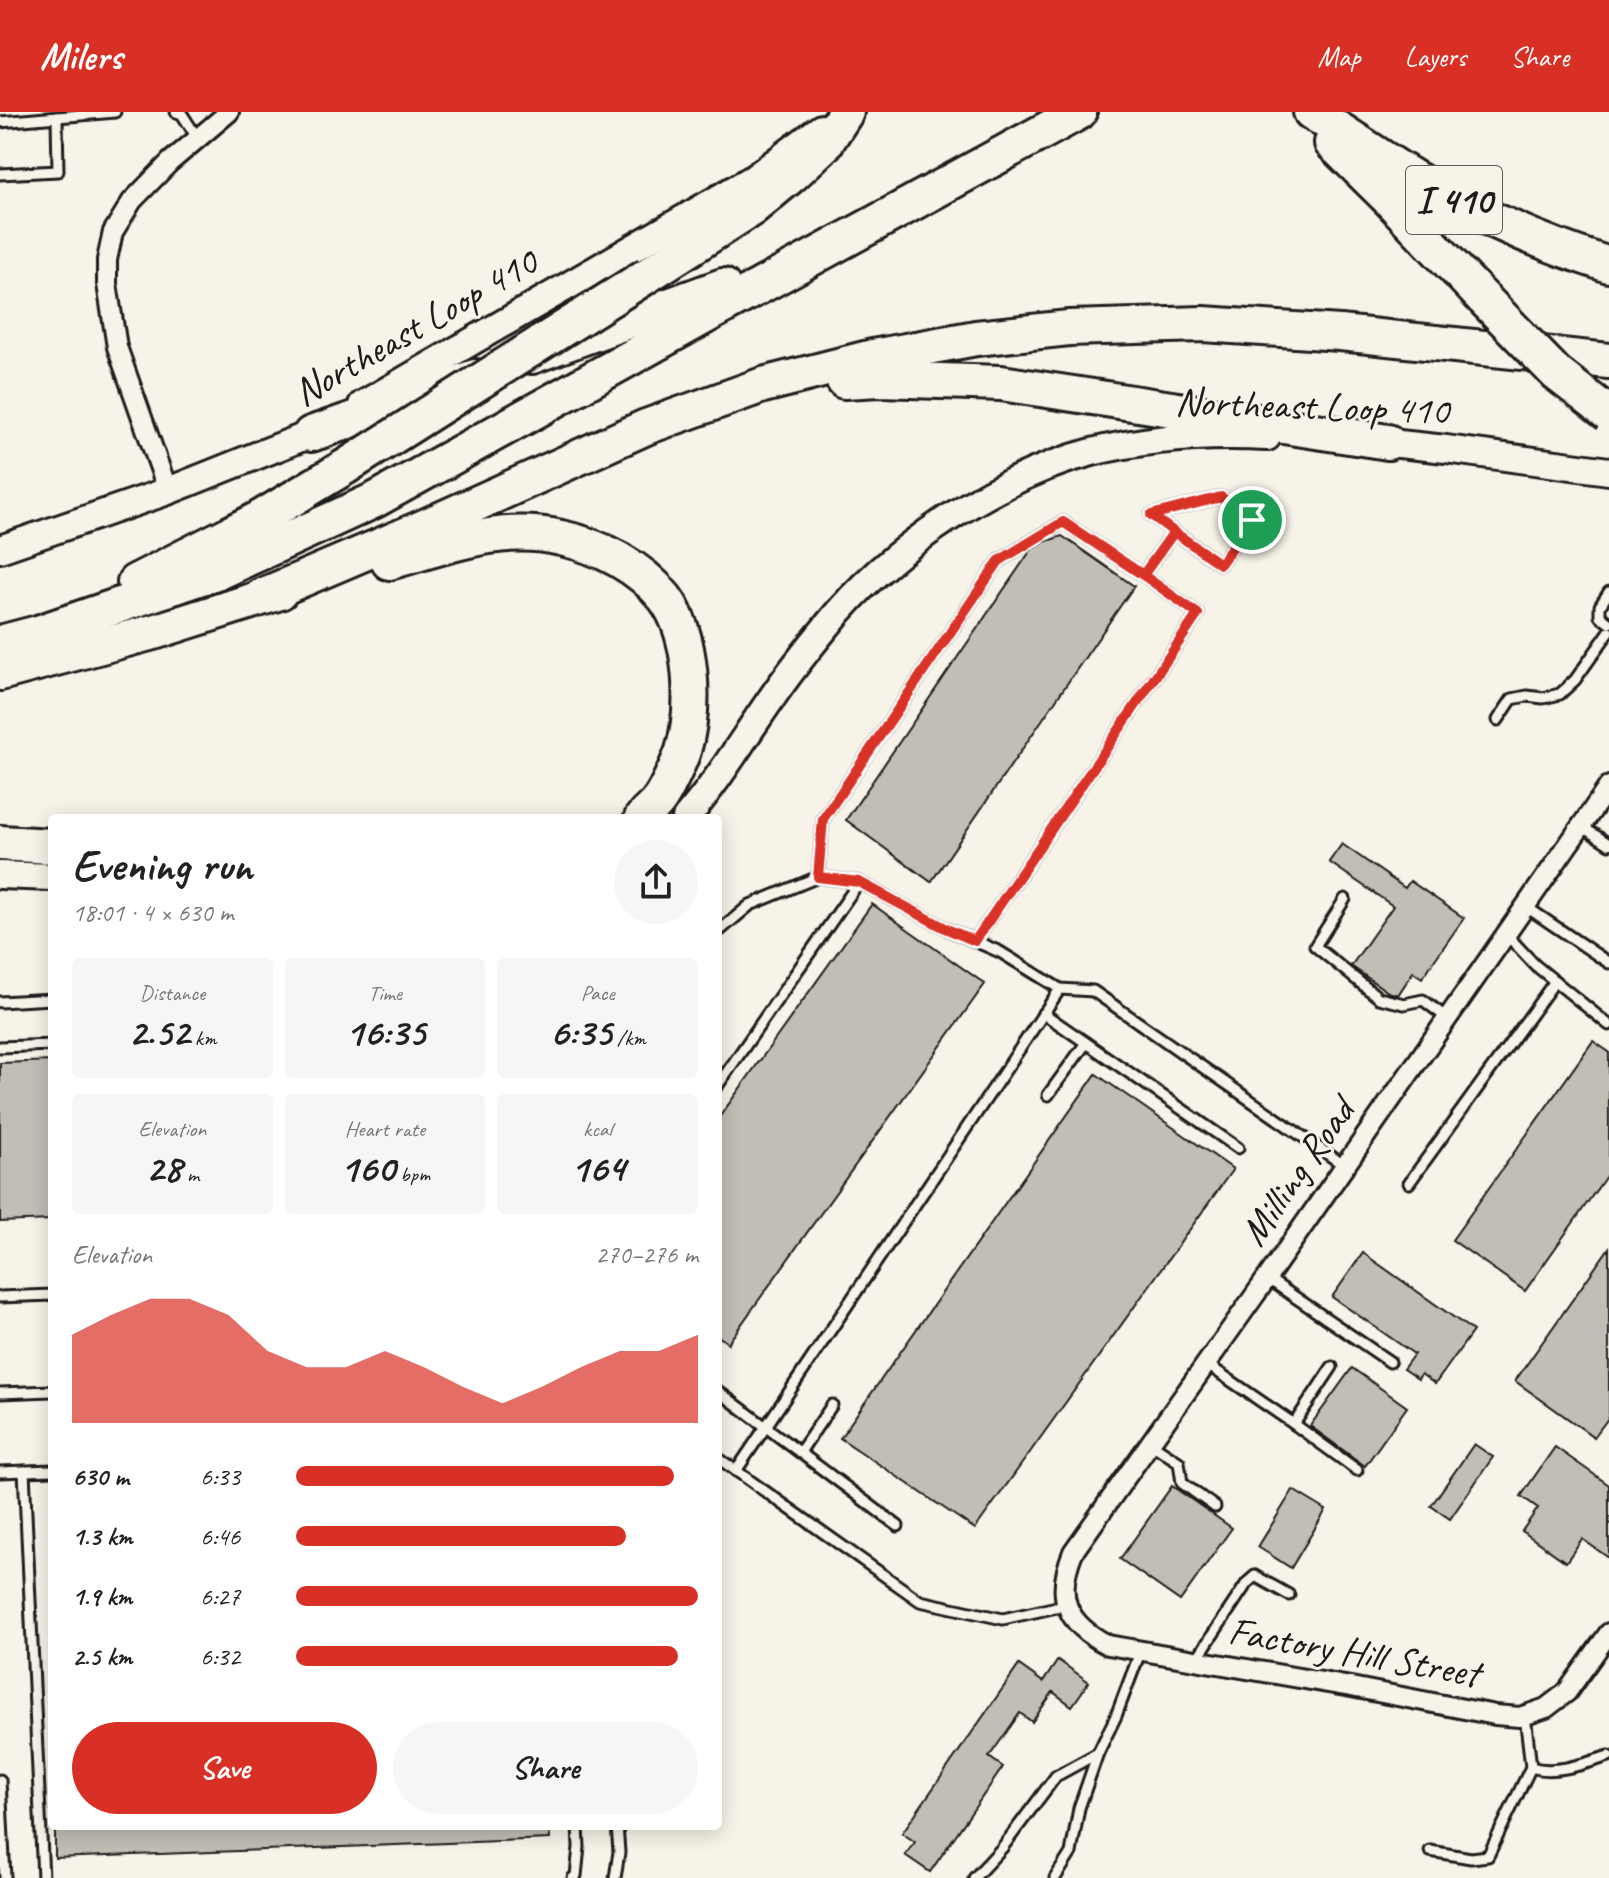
<!DOCTYPE html>
<meta charset="utf-8">
<style>
body{margin:0;font-family:Caveat,sans-serif;background:#f6f6f6;color:#222;height:100vh;display:flex;flex-direction:column;font-size:30px;white-space:nowrap}
*{box-sizing:border-box;margin:0}
p{font-size:26px;color:#767676}
.icon{flex:none;width:44px;height:44px;fill:none;stroke:currentColor;stroke-width:2;stroke-linecap:round;stroke-linejoin:round}
.map{position:relative;flex:1;overflow:hidden}
.side{position:absolute;left:48px;top:702px;width:674px;height:1016px;display:flex;flex-direction:column;background:#fff;border-radius:8px;box-shadow:0 4px 20px #0003}
.side>*{flex:none}
.pin{position:absolute;display:grid;place-items:center;width:68px;height:68px;color:#fff;margin:-34px;border:4px solid #fff;border-radius:50%;box-shadow:0 2px 8px #0007}
.round{display:grid;place-items:center;flex:none;width:84px;height:84px;border-radius:42px;background:#f6f6f6}
.headline{display:flex;align-items:center;justify-content:space-between;height:136px;padding:0 24px}
h1{font-size:44px;font-weight:700;line-height:60px}
.metrics{display:grid;grid-template-columns:repeat(3,1fr);gap:12px;height:136px;padding:8px 24px}
.metrics div{display:grid;align-content:center;border-radius:8px;background:#f6f6f6;text-align:center}
.metrics b{font-size:40px;font-weight:700}
.metrics small{font-size:22px;font-weight:400}
.metrics p{font-size:22px}
.chart{height:224px;padding:16px 24px}
.chart p{display:flex;justify-content:space-between}
.chart svg{width:100%;height:144px;margin-top:8px;fill:#d93025;opacity:.7}
.primary-button{display:flex;gap:16px;margin-top:auto;padding:16px 24px}
.primary-button a{flex:1;height:92px;border-radius:48px;background:#d93025;color:#fff;font-size:32px;font-weight:700;line-height:92px;text-align:center}
.primary-button a+a{background:#f6f6f6;color:#222}
ul{padding:0 24px;list-style:none;font-size:26px}
li{display:grid;grid-template-columns:128px 96px 1fr;align-items:center;height:60px}
li i{height:20px;border-radius:10px;background:#d93025}
header{display:flex;align-items:center;gap:48px;box-sizing:border-box;height:112px;padding:0 40px;background:#d93025;color:#fff}
header strong{font-size:38px}
nav{display:flex;gap:44px;margin-inline-start:auto;font-size:28px}
.map>svg:first-child{display:block}
</style>
<header>
<strong>Milers</strong>
<nav><a>Map</a><a>Layers</a><a>Share</a></nav>
</header>
<div class="map">
<svg width="1609" height="1766" viewBox="0 0 1609 1766">
<rect width="100%" height="100%" fill="#f7f3e8"/>
<filter id="ink" filterUnits="userSpaceOnUse"><feTurbulence type="fractalNoise" baseFrequency=".0125" numOctaves="2"/><feDisplacementMap in="SourceGraphic" scale="16" xChannelSelector="R" yChannelSelector="G"/><feConvolveMatrix kernelMatrix="1 2 1 2 8 2 1 2 1" color-interpolation-filters="sRGB"/></filter>
<g filter="url(#ink)">
<g fill="#c0beb5" stroke="#1c1c1c" stroke-width="2">
<path d="M1062,424L1134,474L931,770L846,708L1031,438L1044,430Z"/>
<path d="M1342,732L1405,776L1410,769L1464,806L1422,866L1413,860L1398,883L1388,880L1351,854L1393,794L1329,750Z"/>
<path d="M872,792L985,872L728,1231L718,1224V1007Z"/>
<path d="M1593,929L1609,940V1060L1525,1179L1452,1128Z"/>
<path d="M52,949V1108L0,1110V951Z"/>
<path d="M1096,962L1233,1057L975,1417L840,1326Z"/>
<path d="M1609,1136V1305L1594,1325L1515,1269Z"/>
<path d="M1363,1141L1473,1219L1435,1272L1421,1262L1418,1267L1403,1257L1414,1242L1332,1185Z"/>
<path d="M1352,1256L1407,1295L1365,1354L1310,1314Z"/>
<path d="M1474,1332L1493,1345L1450,1407L1431,1394Z"/>
<path d="M1555,1335L1609,1373V1446L1582,1427L1566,1450L1522,1419L1538,1396L1521,1384Z"/>
<path d="M1172,1374L1232,1416L1180,1489L1120,1447Z"/>
<path d="M1293,1378L1326,1398L1291,1456L1258,1435Z"/>
<path d="M1058,1548L1089,1570L1072,1594L1053,1580L1032,1610L1020,1601L989,1645L1003,1655L930,1760L905,1743L915,1730L902,1721L1019,1553L1043,1570Z"/>
<path d="M55,1714H549L550,1727L55,1746Z"/>
</g>
<g fill="none" stroke-linecap="round" stroke-linejoin="round">
<defs>
<g id="lane">
<path d="M176,0L182,2L198,27"/>
<path d="M0,10L115,0"/>
<path d="M0,62L58,59L57,5"/>
<path d="M1143,463L1174,420L1220,452L1252,408L1221,385L1151,403L1174,420"/>
<path d="M1609,480L1600,494V504L1609,511"/>
<path d="M1498,608L1512,587L1527,584L1543,586L1560,582L1575,568L1609,520"/>
<path d="M1581,714L1609,732"/>
<path d="M818,765L823,707L999,449L1063,410L1143,463L1198,502L975,829"/>
<path d="M1345,787L1315,834L1379,886L1404,892L1423,888L1447,906"/>
<path d="M1525,794L1609,851"/>
<path d="M718,820L750,793L818,765L859,770L947,817L1000,840L1060,877L736,1359"/>
<path d="M1506,822L1535,853L1609,913"/>
<path d="M1060,877L1093,879L1345,1054"/>
<path d="M0,890L52,887"/>
<path d="M1043,901L1238,1036"/>
<path d="M0,935L52,933"/>
<path d="M718,973L859,770"/>
<path d="M1048,983L1086,931"/>
<path d="M1409,1071L1555,869"/>
<path d="M1267,1166L1390,1250"/>
<path d="M0,1185L52,1183"/>
<path d="M1205,1251L1294,1312L1332,1255"/>
<path d="M718,1279L898,1414"/>
<path d="M0,1281L52,1279"/>
<path d="M1294,1312L1357,1358"/>
<path d="M1150,1331L1179,1350L1182,1371L1215,1395"/>
<path d="M800,1340L832,1293"/>
<path d="M718,1346L920,1489L1003,1507L1066,1493"/>
<path d="M24,1359L43,1766"/>
<path d="M0,1360L52,1358"/>
<path d="M1196,1548L1247,1471L1255,1464L1289,1483"/>
<path d="M1525,1603L1531,1655C1555,1663 1586,1651 1609,1644"/>
<path d="M0,1668L5,1766"/>
<path d="M1430,1739L1471,1746L1488,1744L1531,1655"/>
<path d="M573,1766L576,1764L579,1735L578,1714"/>
<path d="M615,1766L619,1740L617,1714"/>
<path d="M974,1766L1002,1736L1056,1664L1098,1641"/>
<path d="M1055,1766L1071,1741L1079,1696L1098,1641L1116,1604L1141,1538"/>
</g>
<g id="street">
<path d="M168,379L117,235L107,172V148L113,120L132,89L170,50L229,0"/>
<path d="M1609,674L1267,1166L1073,1440C1055,1484 1065,1511 1108,1533L1351,1575L1495,1603L1520,1605L1546,1596L1567,1580L1609,1521"/>
</g>
<g id="secondary">
<path d="M362,293L754,66L821,16"/>
<path d="M1371,329L1446,337L1609,359"/>
<path d="M0,437L168,379L311,322L328,313"/>
<path d="M686,706C718,669 743,627 771,587C788,562 807,538 826,515C888,437 996,365 1092,340C1149,326 1209,322 1267,325"/>
<path d="M0,763L52,765"/>
</g>
<g id="highway">
<path d="M1311,0C1346,21 1379,45 1414,66C1475,103 1541,131 1609,153"/>
<path d="M1332,31L1390,88L1484,187"/>
<path d="M648,163L751,97L792,63L825,32L846,0"/>
<path d="M532,244L723,174"/>
<path d="M844,269L880,267L1001,271L1388,330"/>
<path d="M311,322L475,265"/>
<path d="M389,450C447,434 500,412 561,426C600,434 640,455 665,486C693,523 696,596 683,639C679,650 666,679 659,688C654,695 647,700 642,706"/>
<path d="M135,470L257,408L345,355"/>
<path d="M260,485L420,417L646,315L763,273L873,245L976,226L1069,216L1203,212L1340,221L1609,249"/>
<path d="M0,531L38,521L222,458L375,388L711,201L1079,0"/>
<path d="M0,561L157,519L280,480"/>
<path d="M0,731L52,734"/>
</g>
</defs>
<use href="#lane" stroke="#1c1c1c" stroke-width="15"/>
<use href="#street" stroke="#1c1c1c" stroke-width="24"/>
<use href="#secondary" stroke="#1c1c1c" stroke-width="32"/>
<use href="#highway" stroke="#1c1c1c" stroke-width="40"/>
<use href="#lane" stroke="#f7f3e8" stroke-width="9"/>
<use href="#street" stroke="#f7f3e8" stroke-width="18"/>
<use href="#secondary" stroke="#f7f3e8" stroke-width="26"/>
<use href="#highway" stroke="#f7f3e8" stroke-width="34"/>
<defs>
<g id="highway-bridge">
<path d="M1484,187L1556,261L1609,302"/>
<path d="M345,355L648,163"/>
</g>
</defs>
<use href="#highway-bridge" stroke="#1c1c1c" stroke-width="40" stroke-linecap="butt"/>
<use href="#highway-bridge" stroke="#f7f3e8" stroke-width="34"/>
</g>
</g>
<g fill="none" stroke-linecap="round" stroke-linejoin="round" filter="url(#ink)">
<defs>
<path id="route" d="M1252,408L1220,452L1174,420L1143,463L1063,410L999,449L823,707L818,765L859,770L947,817L975,829L1198,502L1143,463L1174,420L1151,403L1221,385L1252,408"/>
</defs>
<use href="#route" stroke="#fff" stroke-width="16"/>
<use href="#route" stroke="#d93025" stroke-width="10"/>
</g>
<g text-anchor="middle" dominant-baseline="central" stroke-width="6" stroke-linejoin="round" paint-order="stroke">
<rect fill="#f7f3e8" stroke="#5e5c59" stroke-width="2" x="1406" y="54" width="96" height="68" rx="6"/>
<g font-size="38" font-weight="bold" fill="#1c1c1c">
<text x="1454" y="88">I 410</text>
</g>
<g font-size="40" fill="#1c1c1c" stroke="#f7f3e8">
<text transform="translate(415 215) rotate(-30)">Northeast Loop 410</text>
<text transform="translate(1312 294) rotate(2)">Northeast Loop 410</text>
<text transform="translate(1297 1060) rotate(-55)">Milling Road</text>
<text transform="translate(1354 1540) rotate(10)">Factory Hill Street</text>
</g>
</g>
</svg>
<div class="pin" style="left:1252px;top:408px;background:#1e9e55"><svg class="icon" aria-label="arrive" viewBox="0 0 24 24"><path d="M6 21V4h12l-3 4 3 4H6"/></svg></div>
<section class="side">
<div class="headline"><div><h1>Evening run</h1><p>18:01 · 4 × 630 m</p></div><a class="round"><svg class="icon" aria-label="share" viewBox="0 0 24 24"><path d="M12 15V3M7 8l5-5 5 5M5 13v7h14v-7"/></svg></a></div>
<div class="metrics">
<div><p>Distance</p><b>2.52<small> km</small></b></div>
<div><p>Time</p><b>16:35</b></div>
<div><p>Pace</p><b>6:35<small> /km</small></b></div>
</div>
<div class="metrics">
<div><p>Elevation</p><b>28<small> m</small></b></div>
<div><p>Heart rate</p><b>160<small> bpm</small></b></div>
<div><p>kcal</p><b>164</b></div>
</div>
<div class="chart"><p><span>Elevation</span>270–276 m</p>
<svg viewBox="0 0 160 44" preserveAspectRatio="none"><path d="M0 44V17L10 11L20 6L30 6L40 11L50 22L60 27L70 27L80 22L90 27L100 33L110 38L120 33L130 27L140 22L150 22L160 17V44z"/></svg>
</div>
<ul>
<li><b>630 m</b>6:33<i style="width:94%"></i></li>
<li><b>1.3 km</b>6:46<i style="width:82%"></i></li>
<li><b>1.9 km</b>6:27<i style="width:100%"></i></li>
<li><b>2.5 km</b>6:32<i style="width:95%"></i></li>
</ul>
<div class="primary-button"><a>Save</a><a>Share</a></div>
</section>
</div>
